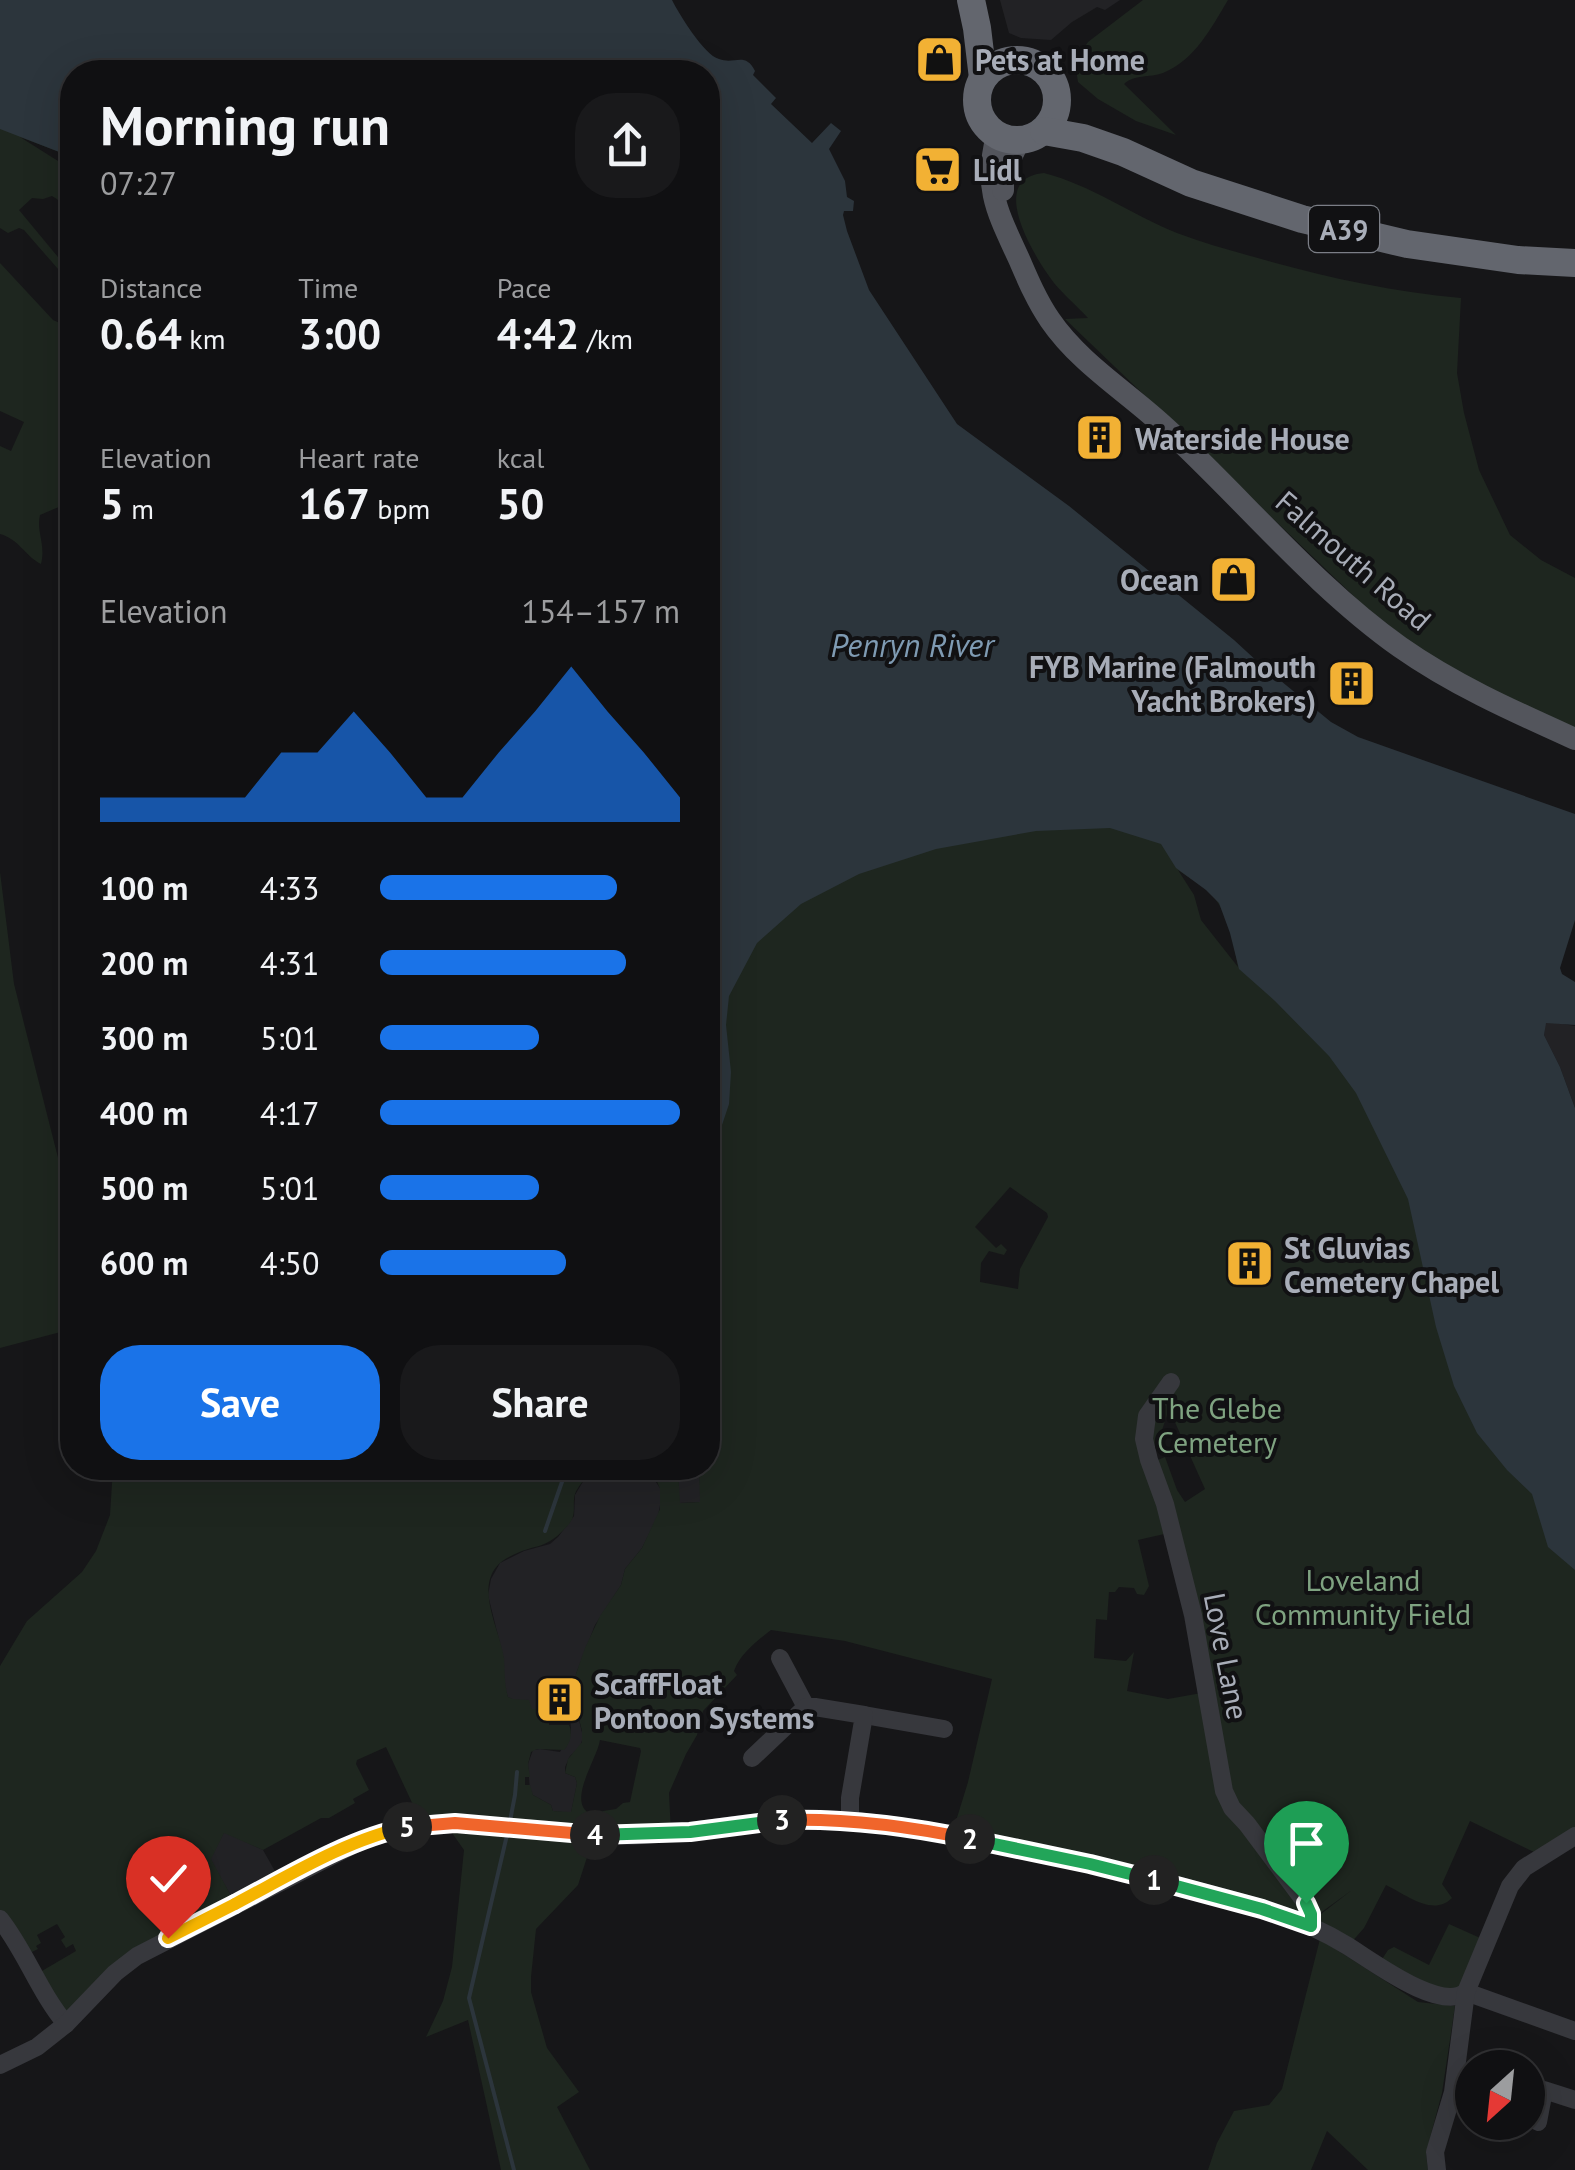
<!DOCTYPE html>
<meta charset="utf-8">
<style>
body{margin:0;font-family:"PT Sans",sans-serif;background:#19191b;color:#f1f3f6;height:100vh;display:flex;flex-direction:column;font-size:38px;white-space:nowrap}
*{box-sizing:border-box;margin:0}
p{font-size:32px;color:#9c9d9f}
.icon{flex:none;width:55px;height:55px;fill:none;stroke:currentColor;stroke-width:2;stroke-linecap:round;stroke-linejoin:round}
.map{position:relative;flex:1;overflow:hidden}
.drawer{position:absolute;left:60px;top:60px;width:660px;height:1420px;display:flex;flex-direction:column;background:#101012;border-radius:40px;box-shadow:0 10px 40px #0002,0 0 0 2px #303032}
.drawer>*{flex:none}
.needle{width:65px;rotate:207deg}
.tools{position:absolute;left:1455px;top:2050px;display:grid;gap:20px}
.tools a{display:grid;place-items:center;width:90px;height:90px;border-radius:50%;background:#101012;box-shadow:0 10px 40px #0002,0 0 0 2px #303032;font-size:50px}
.pin{position:absolute;display:grid;place-items:center;width:85px;height:85px;color:#fff;margin:-102px -42px;border-radius:50% 50% 50% 0;rotate:-45deg;box-shadow:0 0 10px #0007}
.pin .icon{rotate:45deg}
.km{position:absolute;width:50px;height:50px;margin:-25px;border-radius:50%;background:#222;color:#fff;font-size:28px;line-height:50px;text-align:center}
.round{display:grid;place-items:center;flex:none;width:105px;height:105px;border-radius:40px;background:#19191b}
.head{display:flex;align-items:center;justify-content:space-between;height:170px;padding:0 40px}
h1{font-size:55px;font-weight:600;line-height:75px}
.figures{display:grid;grid-template-columns:repeat(3,1fr);gap:15px;height:170px;padding:10px 40px}
.figures div{display:grid;align-content:center}
.figures b{font-size:42px;font-weight:600}
.figures small{font-size:28px;font-weight:400}
.figures p{font-size:28px}
.chart{height:280px;padding:20px 40px}
.chart p{display:flex;justify-content:space-between}
.chart svg{width:100%;height:180px;margin-top:10px;fill:#1a73e8;opacity:.7}
.cta{display:flex;gap:20px;margin-top:auto;padding:20px 40px}
.cta a{flex:1;height:115px;border-radius:40px;background:#1a73e8;color:#fff;font-size:40px;font-weight:600;line-height:115px;text-align:center}
.cta a+a{background:#19191b;color:#f1f3f6}
ul{padding:0 40px;list-style:none;font-size:32px}
li{display:grid;grid-template-columns:160px 120px 1fr;align-items:center;height:75px}
li i{height:25px;border-radius:12px;background:#1a73e8}
.map>svg:first-child{display:block}
</style>
<div class="map">
<svg width="1575" height="2170" viewBox="0 0 1575 2170">
<rect width="100%" height="100%" fill="#161618"/>
<g fill="#222225">
<path d="M1000,0H1120L1105,10L1097,7L1072,22L1051,40L1021,38L1009,33Z"/>
<path d="M1550,1022L1575,1026V1108L1560,1067L1544,1035L1545,1023Z"/>
<path d="M591,1468H626L631,1473L651,1475L660,1488L661,1500L658,1516L642,1548L625,1569L621,1585L595,1625L576,1674L575,1703L583,1737L580,1747L570,1756L565,1767V1773L575,1777L577,1783L571,1813L553,1811L551,1805L533,1795L530,1791L528,1764L533,1750L540,1749L560,1752L571,1733L569,1687H549V1714L532,1710L508,1697L504,1685L503,1656L488,1595L491,1579L500,1563L524,1551L550,1544L558,1537L574,1516L575,1495Z"/>
<path d="M699,1469L701,1502L679,1503L678,1470Z"/>
<path d="M224,1832L263,1850L280,1880L235,1903L210,1859Z"/>
</g>
<g fill="#1e261f" fill-rule="evenodd">
<path d="M1143,0H1228C1211,28 1195,60 1163,73C1149,78 1135,74 1124,84L1176,135L1136,121L1098,99L1078,82L1076,69L1080,54L1088,42Z"/>
<path d="M0,33L72,72V150L67,155L20,137L58,161L71,175L64,182L72,193V218L57,199L52,196L43,199L32,198L19,210L72,274V285L24,230L19,228L8,233L0,228Z"/>
<path d="M1044,173C1091,185 1132,215 1177,233C1206,244 1236,252 1265,260C1330,278 1394,292 1461,298L1457,373L1464,413L1479,470L1510,535L1541,560L1575,578V730L1496,693L1423,652L1362,604L1065,319L1088,318C1077,306 1064,295 1054,283C1035,258 985,178 1044,173Z"/>
<path d="M0,263L53,320L62,324L72,320V496L61,506L40,515C36,532 46,544 41,564C25,556 19,539 0,534V446L11,451L24,422L0,411Z"/>
<path d="M831,538L1575,1200V1835L1542,1856L1470,1821L1442,1884L1452,1898C1433,1917 1407,1895 1386,1885L1364,1928L1349,1945L1312,1921L1352,1890L1312,1919L952,1834L968,1782L992,1679L845,1641L771,1630C756,1642 740,1654 734,1671L737,1675L703,1711L697,1735L686,1754L669,1793L671,1833L422,1824L386,1747L357,1760L356,1764L369,1790L353,1799L355,1803L329,1818H321L263,1850L224,1833L211,1859L235,1903L175,1934L66,2023L35,1975L76,1951L73,1944L66,1948L61,1940L65,1937L57,1924L37,1935L41,1943L36,1946L38,1949L32,1952L0,1919V1666L27,1621L82,1572L96,1551L110,1515L113,1468H591C588,1477 578,1485 575,1494C572,1504 577,1515 569,1524C545,1552 537,1542 509,1557C469,1578 499,1626 504,1658C505,1671 504,1683 508,1697L513,1699L529,1700L532,1709H542L549,1714V1725H569C573,1733 570,1744 564,1750L537,1749L531,1752L528,1764L530,1777H525V1785H530L533,1795L551,1805L553,1811L571,1812L577,1783L575,1777L565,1773L568,1759L582,1742V1731L575,1703L576,1674L585,1648L600,1616L621,1585L625,1569L642,1548L660,1509V1489L656,1479L646,1473H631L626,1468H708V901ZM1178,870C1189,878 1203,885 1212,895C1228,913 1234,944 1238,967L1201,920L1194,895ZM1010,1187L1047,1213L1048,1217L1020,1269L1018,1289L980,1282L981,1263L989,1251L1004,1255L1007,1250L1001,1244L996,1248L975,1227ZM1169,1409L1205,1489L1185,1502L1177,1490L1165,1457L1153,1462L1149,1446H1163L1162,1430ZM699,1469L700,1502L680,1503L678,1470ZM1173,1532L1207,1692L1168,1699L1127,1691L1134,1652L1126,1661L1094,1658L1096,1619L1107,1620L1109,1592H1115L1119,1587L1134,1588L1137,1594L1144,1595L1149,1586L1138,1540ZM600,1740L640,1748L641,1751L630,1802L623,1803L616,1809L603,1811L598,1817C561,1809 596,1763 600,1740Z"/>
<path d="M0,872L14,984L72,1213V1329L0,1348Z"/>
<path d="M450,1830L592,1842L578,1885L536,1929L531,1977V1992L547,2048L579,2092L557,2107L590,2170H501L468,2020L426,2037L443,2001L452,1967L464,1850Z"/>
<path d="M1449,1924L1487,1941L1457,1997L1379,1964L1388,1950L1394,1947L1429,1965Z"/>
<path d="M1320,1939L1418,2002L1455,2006L1442,2093L1426,2153L1428,2170H1368L1327,2131L1311,2170H1208L1217,2143L1234,2111L1269,2105L1282,2089Z"/>
</g>
<path fill="#2c353c" d="M0,0H672C679,14 704,55 719,59C735,65 745,51 755,71L753,75L776,98L771,104L812,143L831,123L841,131L829,149L845,181L847,197L854,201L853,211H844L843,215L847,231L869,290L957,424L1069,506L1234,640L1271,674L1287,658L1294,665L1281,681L1331,722L1358,737L1575,814V920L1560,968L1562,974L1575,982V1025L1546,1023L1544,1035L1560,1067L1575,1108V1570L1548,1547L1532,1494L1507,1470L1477,1433L1454,1386L1436,1327L1408,1199L1356,1093L1329,1056L1275,1001L1239,969L1230,933L1219,903L1206,890L1176,868L1161,844L1110,828L1036,831L936,849L859,874L801,904L757,943L729,996L726,1025L731,1072L729,1104L718,1137L708,1151V72H72V150L67,155L0,129Z"/>
<g fill="none" stroke-linecap="round" stroke-linejoin="round">
<g stroke="#2c353c" stroke-width="4">
<path d="M545,1531L564,1476L571,1468"/>
<path d="M510,1821L515,1795L517,1772"/>
<path d="M507,1835L469,1998L514,2170"/>
</g>
<g stroke="#37383d" stroke-width="18">
<path d="M1171,1382L1147,1416L1144,1439L1149,1460L1165,1504L1193,1615L1224,1791L1232,1808L1247,1824L1306,1903L1311,1914V1926"/>
<path d="M780,1658L806,1707"/>
<path d="M864,1715L944,1729"/>
<path d="M752,1758L806,1707H815L864,1715L850,1798V1821"/>
<path d="M0,1919C26,1952 39,1992 66,2024"/>
<path d="M1466,1992L1575,2031"/>
<path d="M0,2065L37,2047L66,2024L115,1973L137,1956L361,1841C392,1828 422,1822 455,1823C518,1827 581,1838 644,1835C705,1832 764,1817 825,1819C891,1822 956,1835 1020,1849C1064,1858 1109,1868 1153,1879C1217,1897 1288,1909 1346,1945C1371,1960 1440,2013 1466,1992"/>
<path d="M1538,2122L1544,2090L1575,2100"/>
<path d="M1437,2170L1435,2152L1453,2092L1466,1992L1510,1886L1524,1868L1575,1836"/>
</g>
<g stroke="#53555c" stroke-width="22">
<path d="M997,136C983,188 998,213 1019,259C1028,280 1037,301 1050,320C1080,364 1129,393 1167,429C1244,500 1314,586 1400,647C1454,685 1515,712 1575,739"/>
<path d="M1003,190V174L1019,141"/>
</g>
<g stroke="#63666e" stroke-width="28">
<path d="M971,0L977,28L983,78"/>
<circle cx="1017" cy="100" r="40"/>
<path d="M1044,131L1083,138L1123,152L1191,183L1302,219L1407,244L1518,260L1575,263"/>
</g>
</g>
<g fill="none" stroke-linecap="round" stroke-linejoin="round">
<defs>
<path id="split-1" d="M1154,1880L1262,1909L1311,1926V1914L1306,1903"/>
<path id="split-2" d="M970,1839L1090,1864L1154,1880"/>
<path id="split-3" d="M782,1820C845,1818 908,1826 970,1839"/>
<path id="split-4" d="M595,1835L690,1832L782,1820"/>
<path id="split-5" d="M407,1827L455,1823L595,1835"/>
<path id="split-6" d="M235,1904C288,1876 348,1839 407,1827"/>
<path id="split-7" d="M168,1938L235,1904"/>
</defs>
<use href="#split-1" stroke="#fff" stroke-width="20"/>
<use href="#split-2" stroke="#fff" stroke-width="20"/>
<use href="#split-3" stroke="#fff" stroke-width="20"/>
<use href="#split-4" stroke="#fff" stroke-width="20"/>
<use href="#split-5" stroke="#fff" stroke-width="20"/>
<use href="#split-6" stroke="#fff" stroke-width="20"/>
<use href="#split-7" stroke="#fff" stroke-width="20"/>
<use href="#split-1" stroke="#22a559" stroke-width="12"/>
<use href="#split-2" stroke="#22a559" stroke-width="12"/>
<use href="#split-3" stroke="#f0652b" stroke-width="12"/>
<use href="#split-4" stroke="#22a559" stroke-width="12"/>
<use href="#split-5" stroke="#f0652b" stroke-width="12"/>
<use href="#split-6" stroke="#f5b400" stroke-width="12"/>
<use href="#split-7" stroke="#f5b400" stroke-width="12"/>
</g>
<defs>
<symbol id="shop-square" viewBox="-11 -11 22 22"><rect x="-9" y="-9" width="18" height="18" rx="4" fill="#f2b134" stroke="#111113"/><path d="M-5-2.5h2.3a2.7 3.5 0 0 1 5.4 0H5L5.5 6h-11ZM-1.5-2.5h3a1.5 2.3 0 0 0-3 0Z" fill="#111"/></symbol>
<symbol id="supermarket-square" viewBox="-11 -11 22 22"><rect x="-9" y="-9" width="18" height="18" rx="4" fill="#f2b134" stroke="#111113"/><path d="M-6-5.5h2.5l.6 2H6L4.5 2H-2.5L-4.4-4H-6ZM-1.5 3.2a1.3 1.3 0 1 0 .1 0ZM3 3.2a1.3 1.3 0 1 0 .1 0Z" fill="#111"/></symbol>
<symbol id="building-square" viewBox="-11 -11 22 22"><rect x="-9" y="-9" width="18" height="18" rx="4" fill="#f2b134" stroke="#111113"/><path d="M-4-6H4V6H1V3H-1V6H-4ZM-2.5-4.3h1.7v1.8h-1.7ZM.8-4.3h1.7v1.8H.8ZM-2.5-1h1.7V.8h-1.7ZM.8-1h1.7V.8H.8Z" fill="#111"/></symbol>
</defs>
<g fill-rule="evenodd">
<use href="#shop-square" x="912" y="32" width="55" height="55"/>
<use href="#supermarket-square" x="910" y="142" width="55" height="55"/>
<use href="#building-square" x="1072" y="410" width="55" height="55"/>
<use href="#shop-square" x="1206" y="552" width="55" height="55"/>
<use href="#building-square" x="1324" y="656" width="55" height="55"/>
<use href="#building-square" x="1222" y="1236" width="55" height="55"/>
<use href="#building-square" x="532" y="1672" width="55" height="55"/>
</g>
<g text-anchor="middle" dominant-baseline="central" stroke-width="8" stroke-linejoin="round" paint-order="stroke">
<rect fill="#111113" stroke="#7b7e86" stroke-width="2.5" x="1309" y="206" width="70" height="46" rx="8"/>
<g font-size="28" font-weight="bold" fill="#a8adb8">
<text x="1344" y="229">A39</text>
</g>
<g font-size="30" font-weight="bold" fill="#a8adb8" stroke="#111113" text-anchor="start">
<text x="975" y="59">Pets at Home</text>
<text x="973" y="169">Lidl</text>
<text x="1135" y="438">Waterside House</text>
<text x="1199" y="579" text-anchor="end">Ocean</text>
<text x="1316" y="666" text-anchor="end">FYB Marine (Falmouth<tspan x="1316" dy="34">Yacht Brokers)</tspan></text>
<text x="1284" y="1247">St Gluvias<tspan x="1284" dy="34">Cemetery Chapel</tspan></text>
<text x="594" y="1683">ScaffFloat<tspan x="594" dy="34">Pontoon Systems</tspan></text>
</g>
<g font-size="30" fill="#a8adb8" stroke="#111113">
<text transform="translate(1354 560) rotate(41)">Falmouth Road</text>
<text transform="translate(1227 1656) rotate(79)">Love Lane</text>
</g>
<g font-size="30" fill="#7fa381" stroke="#111113">
<text x="1217" y="1407">The Glebe<tspan x="1217" dy="34">Cemetery</tspan></text>
<text x="1363" y="1579">Loveland<tspan x="1363" dy="34">Community Field</tspan></text>
</g>
<g font-size="32" font-style="italic" fill="#7f9bb3" stroke="#111113">
<text x="912" y="645">Penryn River</text>
</g>
</g>
</svg>
<div class="tools">
<a><svg class="needle" viewBox="-14 -14 28 28"><path d="M0-13l5 13h-10z" fill="#e53935"/><path d="M0 13l5-13h-10z" fill="#9c9d9f"/></svg></a>
</div>
<div class="pin" style="left:1306px;top:1903px;background:#1e9e55"><svg class="icon" aria-label="arrive" viewBox="0 0 24 24"><path d="M6 21V4h12l-3 4 3 4H6"/></svg></div>
<div class="pin" style="left:168px;top:1938px;background:#d93025"><svg class="icon" aria-label="check" viewBox="0 0 24 24"><path d="M5 12l5 5 9-10"/></svg></div>
<b class="km" style="left:1154px;top:1880px">1</b>
<b class="km" style="left:970px;top:1839px">2</b>
<b class="km" style="left:782px;top:1820px">3</b>
<b class="km" style="left:595px;top:1835px">4</b>
<b class="km" style="left:407px;top:1827px">5</b>
<section class="drawer">
<div class="head"><div><h1>Morning run</h1><p>07:27</p></div><a class="round"><svg class="icon" aria-label="share" viewBox="0 0 24 24"><path d="M12 15V3M7 8l5-5 5 5M5 13v7h14v-7"/></svg></a></div>
<div class="figures">
<div><p>Distance</p><b>0.64<small> km</small></b></div>
<div><p>Time</p><b>3:00</b></div>
<div><p>Pace</p><b>4:42<small> /km</small></b></div>
</div>
<div class="figures">
<div><p>Elevation</p><b>5<small> m</small></b></div>
<div><p>Heart rate</p><b>167<small> bpm</small></b></div>
<div><p>kcal</p><b>50</b></div>
</div>
<div class="chart"><p><span>Elevation</span>154–157 m</p>
<svg viewBox="0 0 160 44" preserveAspectRatio="none"><path d="M0 44V38L10 38L20 38L30 38L40 38L50 27L60 27L70 17L80 27L90 38L100 38L110 27L120 17L130 6L140 17L150 27L160 38V44z"/></svg>
</div>
<ul>
<li><b>100 m</b>4:33<i style="width:79%"></i></li>
<li><b>200 m</b>4:31<i style="width:82%"></i></li>
<li><b>300 m</b>5:01<i style="width:53%"></i></li>
<li><b>400 m</b>4:17<i style="width:100%"></i></li>
<li><b>500 m</b>5:01<i style="width:53%"></i></li>
<li><b>600 m</b>4:50<i style="width:62%"></i></li>
</ul>
<div class="cta"><a>Save</a><a>Share</a></div>
</section>
</div>
